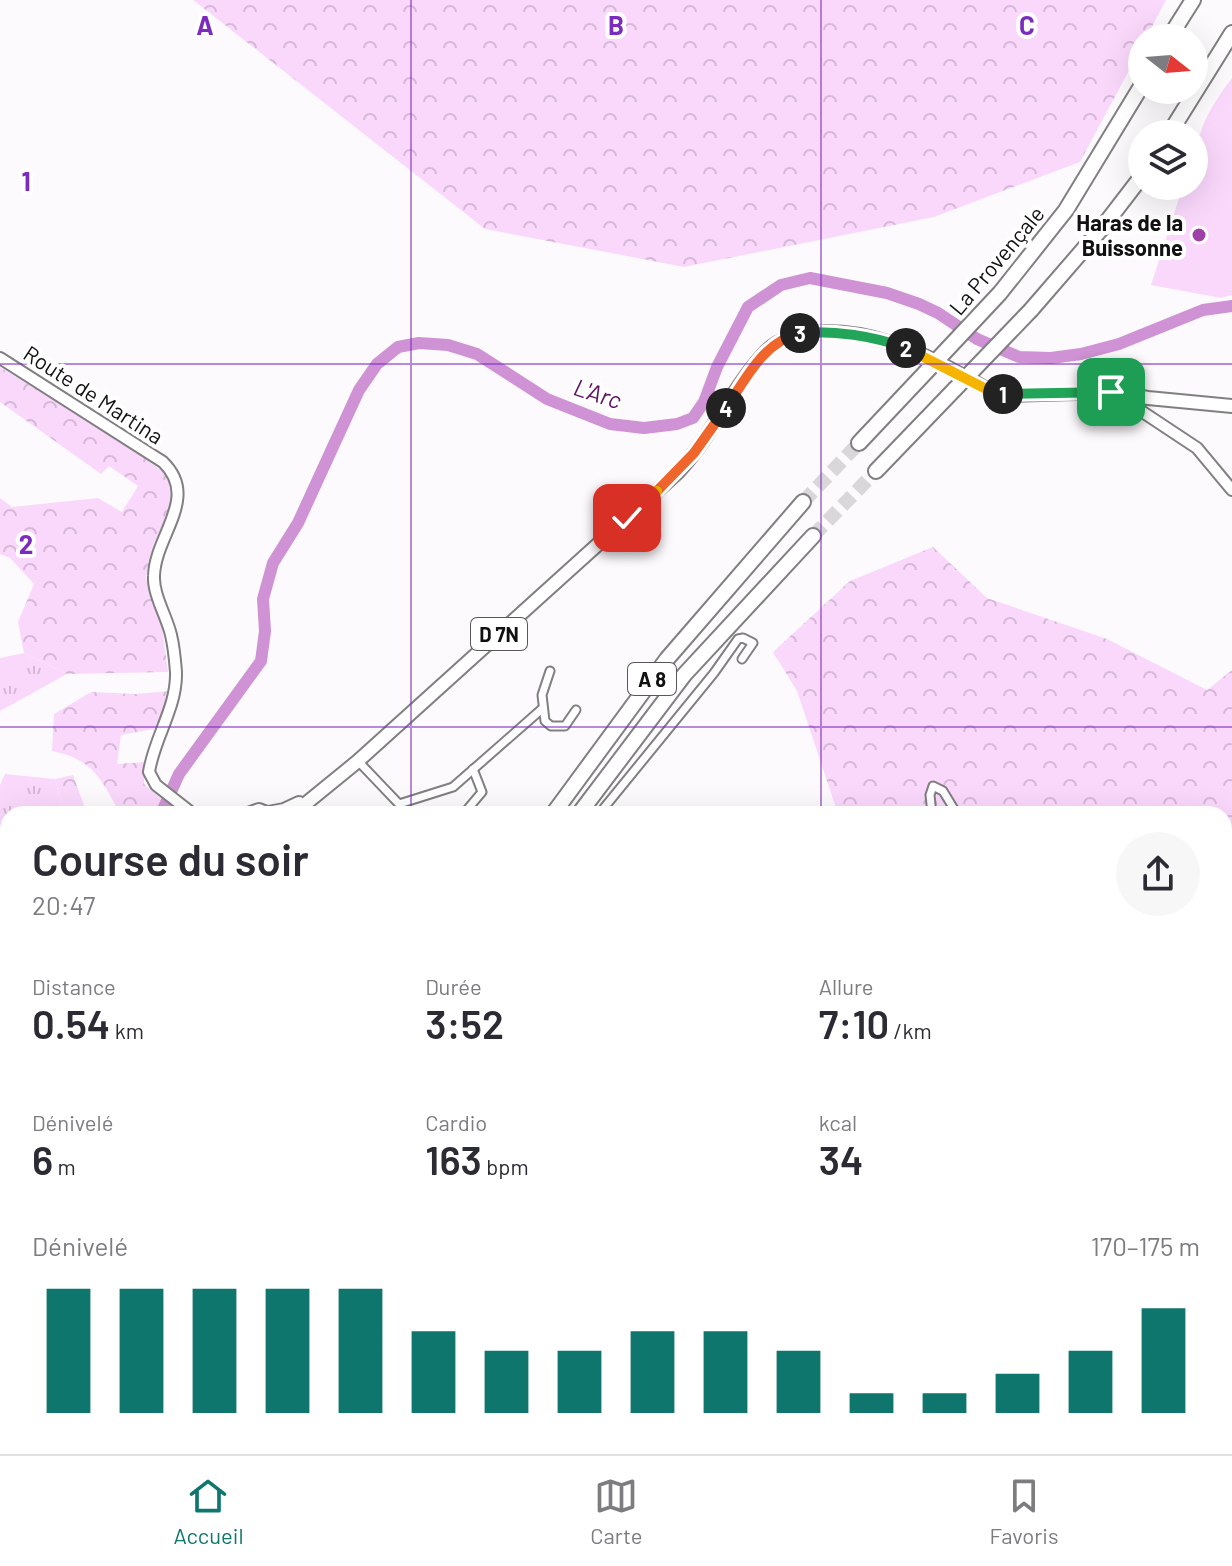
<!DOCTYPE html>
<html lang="fr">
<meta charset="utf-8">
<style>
body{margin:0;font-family:Barlow,sans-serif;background:#f7f7f7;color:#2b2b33;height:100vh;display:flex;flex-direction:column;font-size:30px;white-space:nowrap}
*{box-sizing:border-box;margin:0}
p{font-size:26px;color:#7c7c81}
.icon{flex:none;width:44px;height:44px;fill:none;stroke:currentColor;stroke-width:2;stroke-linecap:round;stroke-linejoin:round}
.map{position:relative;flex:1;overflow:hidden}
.side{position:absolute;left:0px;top:806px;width:1232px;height:648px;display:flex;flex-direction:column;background:#fff;border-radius:24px 24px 0 0;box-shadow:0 8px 32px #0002}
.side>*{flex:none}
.needle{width:52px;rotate:107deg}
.tools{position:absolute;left:1128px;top:24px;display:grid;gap:16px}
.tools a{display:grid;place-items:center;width:80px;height:80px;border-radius:50%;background:#fff;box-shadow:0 8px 32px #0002;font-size:40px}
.pin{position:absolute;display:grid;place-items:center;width:68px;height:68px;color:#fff;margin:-34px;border-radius:16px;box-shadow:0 4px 12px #0006}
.km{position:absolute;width:40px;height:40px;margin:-20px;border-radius:50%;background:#222;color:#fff;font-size:22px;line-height:40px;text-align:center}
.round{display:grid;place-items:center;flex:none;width:84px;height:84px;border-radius:42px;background:#f7f7f7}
.head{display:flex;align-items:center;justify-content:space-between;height:136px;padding:0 32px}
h1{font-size:44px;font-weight:600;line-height:60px}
.metrics{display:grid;grid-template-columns:repeat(3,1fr);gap:12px;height:136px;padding:8px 32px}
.metrics div{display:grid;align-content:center}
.metrics b{font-size:40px;font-weight:600}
.metrics small{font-size:22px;font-weight:400}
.metrics p{font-size:22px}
.chart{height:224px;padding:16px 32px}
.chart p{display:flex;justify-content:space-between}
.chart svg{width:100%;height:144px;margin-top:8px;stroke:#0f766e;stroke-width:6}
.dock{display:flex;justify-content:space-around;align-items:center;height:112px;border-top:2px solid #e1e1e2;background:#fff;font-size:22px;color:#7c7c81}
.dock a{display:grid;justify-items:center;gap:4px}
.dock .active{color:#0f766e}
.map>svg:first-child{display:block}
</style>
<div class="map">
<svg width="1232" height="1454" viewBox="0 0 1232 1454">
<defs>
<pattern id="grass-tufts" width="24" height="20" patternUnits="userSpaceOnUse" patternTransform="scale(2)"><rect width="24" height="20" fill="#fad8fc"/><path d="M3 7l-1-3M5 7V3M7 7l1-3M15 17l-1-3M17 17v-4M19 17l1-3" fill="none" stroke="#d5b8d7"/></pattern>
<pattern id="forest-crowns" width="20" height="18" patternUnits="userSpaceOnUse" patternTransform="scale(2)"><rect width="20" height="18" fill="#fad8fc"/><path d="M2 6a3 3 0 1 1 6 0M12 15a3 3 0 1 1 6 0" fill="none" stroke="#d5b8d7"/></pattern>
</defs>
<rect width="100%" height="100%" fill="#fdfafe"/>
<g fill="url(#grass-tufts)">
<path d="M24,653L67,674L0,711V658Z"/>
<path d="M5,774L55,779L64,814H8V859L0,857V785Z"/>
</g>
<g fill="url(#forest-crowns)">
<path d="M193,0H1166L1146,38H1142V46L1080,162L934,217L684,267L485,229Z"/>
<path d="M0,367L117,439L168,475L172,503L154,544L146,577L162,627L168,672L67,674L24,653L18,622L34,584L10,558L0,554V498L12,507L98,498L122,512L138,486L109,466L101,474L0,402Z"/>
<path d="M933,547L987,598L1107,639L1207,690L1232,670V1454H1184L1182,1446H1224V814H838L797,691L773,652L850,581Z"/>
<path d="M170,691L159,728L121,735L117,764L146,762L144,784L179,814H117L119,812C101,778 92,759 52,751L54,714L91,692L135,694Z"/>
<path d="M73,775L87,814H64L55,779Z"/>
<path d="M0,857L8,859V943H0Z"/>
<path d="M8,1226V1301L0,1305V1233Z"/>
<path d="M8,1351V1446H195L202,1454H0V1355Z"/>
</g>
<path fill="#fad8fc" d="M1232,78V295L1221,298L1151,285L1183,186H1194C1194,136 1203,117 1232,78Z"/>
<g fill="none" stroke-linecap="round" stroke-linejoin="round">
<path stroke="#cf92d4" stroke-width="2" d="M114,1446L118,1454"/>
<g stroke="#cf92d4" stroke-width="12">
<path d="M161,814L179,774L261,661L265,631L263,599L273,563L298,523L359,390L377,364L398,347L419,343L448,345L477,354L547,399L610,424L644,428L677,424L693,418L704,402L717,367L748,307L781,285L810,278L887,293L919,304L938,313L977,339L1019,357L1051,358L1081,354L1119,344L1203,310L1232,306"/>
<path d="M0,917L8,918"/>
</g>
<g stroke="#dad7db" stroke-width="14" stroke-dasharray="14 7" stroke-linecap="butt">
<path d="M803,502L859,443"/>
<path d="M813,536L876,471"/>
</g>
<defs>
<g id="street">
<path d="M550,671L542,695L545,721L551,726H565L576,710"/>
<path d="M358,761L399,804L453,787L543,708"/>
<path d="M466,811L482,792L473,769"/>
<path d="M599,814L714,673L738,639L743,638L753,643L742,659"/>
<path d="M932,814L930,795L933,786L943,791L957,814"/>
<path d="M1224,875L1232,878"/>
<path d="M1224,1257L1232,1316"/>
<path d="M772,1454L774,1446"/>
</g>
<g id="secondary">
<path d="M0,358L163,462C200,498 155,535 154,576C153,595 167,617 171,635C174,647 175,659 176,672C177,708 154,738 149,772L156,785L193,814"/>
<path d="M1114,393L1197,448L1232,490"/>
<path d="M342,1446L346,1454"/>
</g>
<g id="primary">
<path d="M268,813L284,810L299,803"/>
<path d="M248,814L259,810L269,814"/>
<path d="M293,814L358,761L678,472C712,436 731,390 764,354C792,322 855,331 891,343C925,353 959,374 990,391L1005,395L1111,392L1148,398L1232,406"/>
<path d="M0,949H8"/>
</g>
<g id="highway">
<path d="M1169,38L1193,0"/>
<path d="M1169,134L1232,33"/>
<path d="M1000,293L1066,210L1142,85"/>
<path d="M1031,310L1102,228L1142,176"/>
<path d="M859,443L925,373"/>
<path d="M876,471L955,389"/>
<path d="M553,814L667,659L803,502"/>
<path d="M579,814L684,675L813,536"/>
<path d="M0,1316L8,1312"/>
<path d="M0,1332L8,1328"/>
</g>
</defs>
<use href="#street" stroke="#817f81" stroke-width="11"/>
<use href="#secondary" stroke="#817f81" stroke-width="14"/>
<use href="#primary" stroke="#817f81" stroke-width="16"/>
<use href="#highway" stroke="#817f81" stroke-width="18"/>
<use href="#street" stroke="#fff" stroke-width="7"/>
<use href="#secondary" stroke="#fff" stroke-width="10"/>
<use href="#primary" stroke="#fff" stroke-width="12"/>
<use href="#highway" stroke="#fff" stroke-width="14"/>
<defs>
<g id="highway-bridge">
<path d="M925,373L1000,293"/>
<path d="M955,389L1031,310"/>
</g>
</defs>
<use href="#highway-bridge" stroke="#817f81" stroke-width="18" stroke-linecap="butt"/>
<use href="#highway-bridge" stroke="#fff" stroke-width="14"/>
</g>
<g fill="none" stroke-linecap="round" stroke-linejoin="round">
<defs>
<path id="split-1" d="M1003,394L1111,392"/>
<path id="split-2" d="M906,348L990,391L1003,394"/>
<path id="split-3" d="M800,333C834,330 874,336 906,348"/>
<path id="split-4" d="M726,408C746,379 763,342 800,333"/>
<path id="split-5" d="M657,491L694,453L726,408"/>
<path id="split-6" d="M627,518L657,491"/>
</defs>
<use href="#split-1" stroke="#fff" stroke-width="16"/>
<use href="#split-2" stroke="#fff" stroke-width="16"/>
<use href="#split-3" stroke="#fff" stroke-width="16"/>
<use href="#split-4" stroke="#fff" stroke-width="16"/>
<use href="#split-5" stroke="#fff" stroke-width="16"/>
<use href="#split-6" stroke="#fff" stroke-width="16"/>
<use href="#split-1" stroke="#22a559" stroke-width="10"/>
<use href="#split-2" stroke="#f5b400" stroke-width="10"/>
<use href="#split-3" stroke="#22a559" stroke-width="10"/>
<use href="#split-4" stroke="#f0652b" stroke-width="10"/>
<use href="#split-5" stroke="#f0652b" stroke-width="10"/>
<use href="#split-6" stroke="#f5b400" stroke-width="10"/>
</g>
<path fill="none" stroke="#7b2cbf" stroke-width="2" stroke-opacity="0.55" d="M411,0V814M821,0V814M0,364H1232M0,727H1232M0,1090H8M1224,1090H1232M411,1446V1454M821,1446V1454"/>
<circle fill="#9f40a8" stroke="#fff" stroke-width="3" cx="1199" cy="235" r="8"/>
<g text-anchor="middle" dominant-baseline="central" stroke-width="8" stroke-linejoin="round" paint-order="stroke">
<g fill="#fff" stroke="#595859" stroke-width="2">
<rect x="471" y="618" width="56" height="32" rx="6"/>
<rect x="628" y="663" width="48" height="32" rx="6"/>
</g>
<g font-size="20" font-weight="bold" fill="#121112">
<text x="499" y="634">D 7N</text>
<text x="652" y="679">A 8</text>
</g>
<g font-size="22" font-weight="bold" fill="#121112" stroke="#fff" text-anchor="end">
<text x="1183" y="222">Haras de la<tspan x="1183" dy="25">Buissonne</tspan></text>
</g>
<g font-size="22" fill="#121112" stroke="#fff">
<text transform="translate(996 260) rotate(-50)">La Provençale</text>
<text transform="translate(94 394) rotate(33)">Route de Martina</text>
</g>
<g font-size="24" font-style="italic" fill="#5e1365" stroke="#fff">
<text transform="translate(598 393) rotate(18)">L'Arc</text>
</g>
</g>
<g font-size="26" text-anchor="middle" font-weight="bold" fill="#7b2cbf" stroke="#fff" stroke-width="8" stroke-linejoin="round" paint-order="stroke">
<text x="205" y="35">A</text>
<text x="616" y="35">B</text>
<text x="1027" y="35">C</text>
<text x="26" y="191">1</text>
<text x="26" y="554">2</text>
</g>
</svg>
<div class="tools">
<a><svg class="needle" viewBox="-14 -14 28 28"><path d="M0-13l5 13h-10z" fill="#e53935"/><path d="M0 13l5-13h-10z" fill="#7c7c81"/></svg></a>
<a><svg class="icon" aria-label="layers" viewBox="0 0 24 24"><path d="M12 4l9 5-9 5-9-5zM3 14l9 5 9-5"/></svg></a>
</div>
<div class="pin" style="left:1111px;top:392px;background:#1e9e55"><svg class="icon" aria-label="arrive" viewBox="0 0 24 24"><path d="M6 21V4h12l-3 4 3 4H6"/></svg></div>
<div class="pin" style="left:627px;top:518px;background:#d93025"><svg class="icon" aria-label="check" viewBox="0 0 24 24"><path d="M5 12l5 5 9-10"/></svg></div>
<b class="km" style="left:1003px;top:394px">1</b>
<b class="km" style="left:906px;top:348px">2</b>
<b class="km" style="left:800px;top:333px">3</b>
<b class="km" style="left:726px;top:408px">4</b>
<section class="side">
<div class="head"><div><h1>Course du soir</h1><p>20:47</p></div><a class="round"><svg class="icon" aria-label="share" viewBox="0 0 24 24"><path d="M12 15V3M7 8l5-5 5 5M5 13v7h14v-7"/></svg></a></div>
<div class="metrics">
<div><p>Distance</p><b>0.54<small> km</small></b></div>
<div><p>Durée</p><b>3:52</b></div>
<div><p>Allure</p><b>7:10<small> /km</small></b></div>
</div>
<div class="metrics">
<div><p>Dénivelé</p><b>6<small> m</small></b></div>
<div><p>Cardio</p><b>163<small> bpm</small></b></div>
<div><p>kcal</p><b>34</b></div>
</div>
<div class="chart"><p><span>Dénivelé</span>170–175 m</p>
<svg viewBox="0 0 160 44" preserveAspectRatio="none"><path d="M5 44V6M15 44V6M25 44V6M35 44V6M45 44V6M55 44V19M65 44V25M75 44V25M85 44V19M95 44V19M105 44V25M115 44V38M125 44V38M135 44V32M145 44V25M155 44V12"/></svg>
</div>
</section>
</div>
<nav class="dock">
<a class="active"><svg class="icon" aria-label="home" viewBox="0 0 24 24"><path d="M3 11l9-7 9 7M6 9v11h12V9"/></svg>Accueil</a>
<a><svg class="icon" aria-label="map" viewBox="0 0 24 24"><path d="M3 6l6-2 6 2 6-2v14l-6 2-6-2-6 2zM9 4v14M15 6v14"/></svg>Carte</a>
<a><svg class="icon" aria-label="saved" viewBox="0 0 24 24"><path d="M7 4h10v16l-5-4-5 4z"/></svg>Favoris</a>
</nav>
